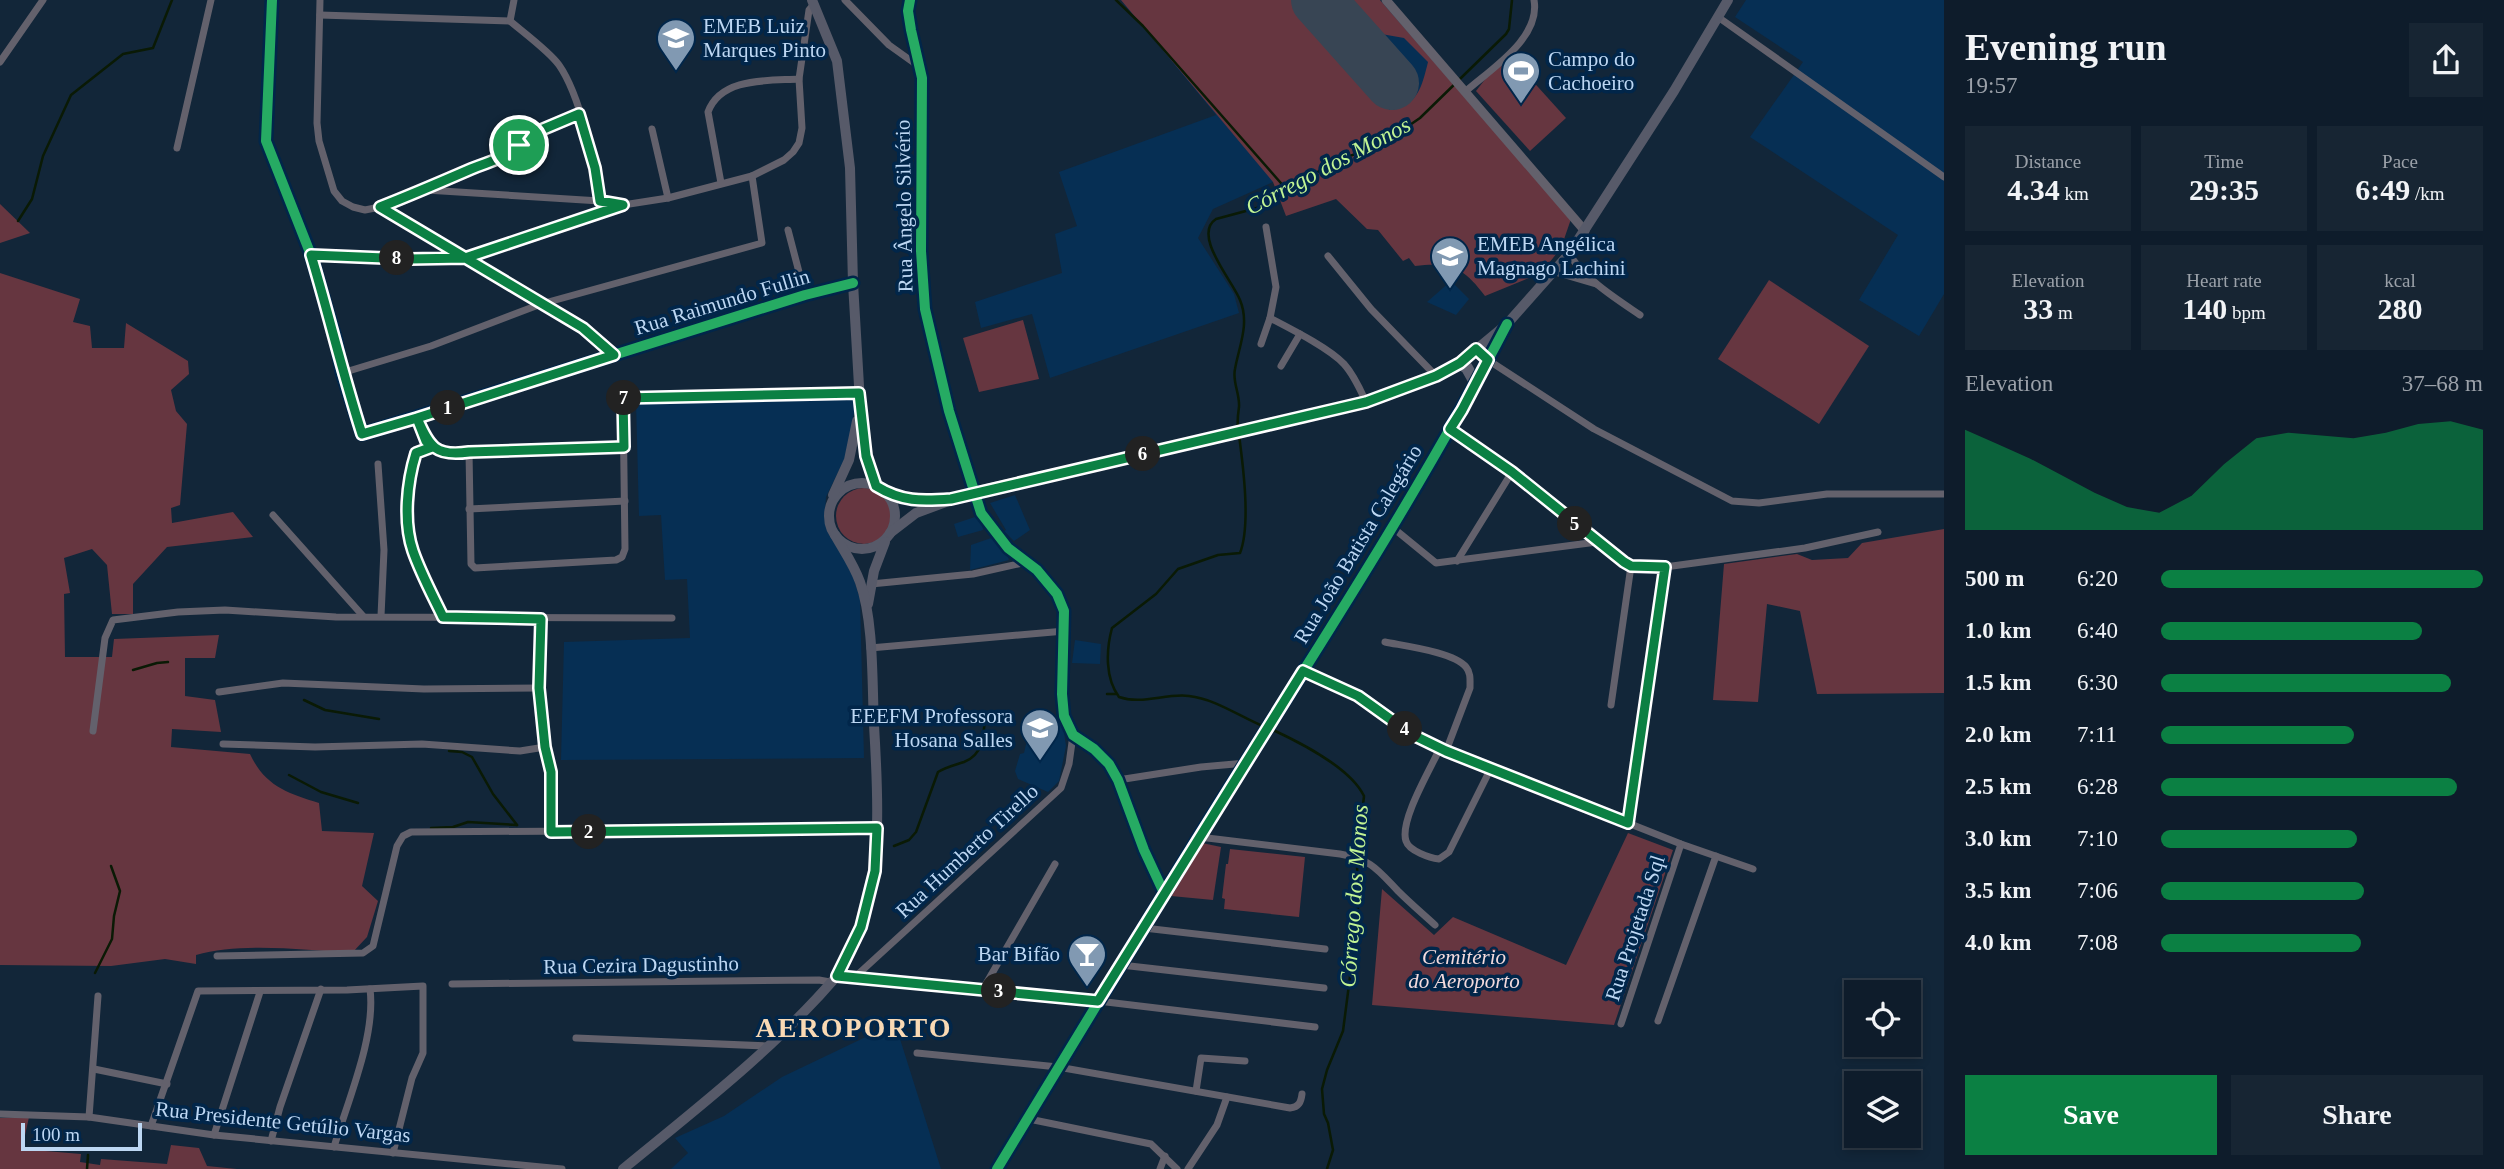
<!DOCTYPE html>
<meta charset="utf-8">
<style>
body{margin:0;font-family:"Times New Roman",serif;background:#172533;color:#f1f3f6;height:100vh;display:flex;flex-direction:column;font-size:26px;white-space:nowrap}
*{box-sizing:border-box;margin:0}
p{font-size:23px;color:#9ba1a9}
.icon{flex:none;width:38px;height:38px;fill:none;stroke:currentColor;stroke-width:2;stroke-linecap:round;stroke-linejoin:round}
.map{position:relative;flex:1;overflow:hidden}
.drawer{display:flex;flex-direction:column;background:#0e1c2b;width:560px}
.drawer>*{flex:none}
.buttons{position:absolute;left:1844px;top:980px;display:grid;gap:14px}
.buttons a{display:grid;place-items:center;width:77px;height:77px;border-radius:0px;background:#0e1c2b;box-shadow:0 4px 10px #0003,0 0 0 2px #2e3a47;font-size:35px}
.scale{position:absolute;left:21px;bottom:18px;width:121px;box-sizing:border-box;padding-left:7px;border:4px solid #bdd7f3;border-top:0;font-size:19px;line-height:24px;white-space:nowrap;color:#bdd7f3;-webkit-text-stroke:5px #01264a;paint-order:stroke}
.pin{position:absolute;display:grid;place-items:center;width:60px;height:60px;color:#fff;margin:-30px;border:4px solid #fff;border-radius:50%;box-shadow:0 2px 7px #0007}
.km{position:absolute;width:35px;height:35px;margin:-18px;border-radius:50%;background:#222;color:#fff;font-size:19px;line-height:35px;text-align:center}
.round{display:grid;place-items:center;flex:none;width:74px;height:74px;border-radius:0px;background:#172533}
.headline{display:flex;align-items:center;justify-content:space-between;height:119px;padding:0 21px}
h1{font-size:38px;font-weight:600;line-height:52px}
.metrics{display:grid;grid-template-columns:repeat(3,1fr);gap:10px;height:119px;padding:7px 21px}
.metrics div{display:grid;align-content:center;border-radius:0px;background:#172533;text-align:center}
.metrics b{font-size:30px;font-weight:600}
.metrics small{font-size:19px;font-weight:400}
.metrics p{font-size:19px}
.chart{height:196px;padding:14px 21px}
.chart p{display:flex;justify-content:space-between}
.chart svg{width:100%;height:126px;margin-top:7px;fill:#0b8043;opacity:.7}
.action{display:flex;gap:14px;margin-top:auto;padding:14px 21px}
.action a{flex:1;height:80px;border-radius:0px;background:#0b8043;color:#fff;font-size:28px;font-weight:600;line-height:80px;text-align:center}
.action a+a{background:#172533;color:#f1f3f6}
ul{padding:0 21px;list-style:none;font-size:23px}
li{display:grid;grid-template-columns:112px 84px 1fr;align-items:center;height:52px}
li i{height:18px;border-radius:9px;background:#0b8043}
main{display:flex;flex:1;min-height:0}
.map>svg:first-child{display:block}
</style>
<main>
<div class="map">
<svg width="1944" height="1169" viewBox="0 0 1944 1169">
<rect width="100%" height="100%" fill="#122639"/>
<g fill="#062f54">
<path d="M1121,0H1380L1447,76L1417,103L1273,182L1213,209L1198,238L1234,294L1239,313L1050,378L1032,314L981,328L975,302L1062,273L1055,234L1077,226L1059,172L1216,115Z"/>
<path d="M1746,0H1944V294L1919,336L1859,300L1898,235L1750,137L1803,62L1735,17Z"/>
<path d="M1451,281L1469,299L1456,315L1427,302Z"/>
<path d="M857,398L845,458L826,497L825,512L831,534L850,566L860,599L864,758L561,760L564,642L690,638L687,579L665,580L661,515L639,516L636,401Z"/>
<path d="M1015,495L1030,530L1014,541L1004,531L1006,530L990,503Z"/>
<path d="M981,515L983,530L958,537L954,524Z"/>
<path d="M994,537L1005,548L1009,560L970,570L971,545Z"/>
<path d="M1075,640L1101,644L1100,664L1072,663Z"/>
<path d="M1041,717L1058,719L1064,732L1066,746L1059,781L1048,792L1018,779L1015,771L1020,754L1024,753L1028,736L1032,735L1033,719Z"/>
<path d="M895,1023L941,1169H671L688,1153L675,1138L724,1116L782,1077Z"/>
</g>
<g fill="#663640">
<path d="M1121,0H1293L1390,110C1418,106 1422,86 1428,62L1404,38L1370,32L1342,0H1380L1571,219L1561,248L1541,273L1485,296C1463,267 1451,262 1415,266L1409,258L1403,261L1378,230L1367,229L1336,199L1286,216L1273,182Z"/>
<path d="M1511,57L1566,118L1530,151L1476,91L1490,73Z"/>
<path d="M0,204L30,233L0,243Z"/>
<path d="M0,273L80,299L73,322L90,326L92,348H124L126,323L188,361L189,374L171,390L176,411L187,424L180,505L171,508L172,523L233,512L253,537L167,547L133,584V614H112L107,565L92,549L64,558L70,593L64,594L65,657H112L114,639L219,635L215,658H185V696L215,700L221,732L172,729L171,747L250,754C265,786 287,793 319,803L322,831L374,833L362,886L378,901L367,937L352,953C305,950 241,942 196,955V964L165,959L111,966L0,965Z"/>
<path d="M1769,280L1869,346L1819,424L1718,359Z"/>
<path d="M1023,320L1039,379L979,392L963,338Z"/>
<circle cx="864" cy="516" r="28"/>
<path d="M1944,529V693L1817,694L1800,611L1767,604L1758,702L1713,700L1724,564L1797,554L1812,560L1848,558L1862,543Z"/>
<path d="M1628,833L1673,850L1614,1025L1372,1005L1382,889L1434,935L1453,917L1566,965Z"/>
<path d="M1202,843L1221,847L1213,900L1171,896Z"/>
<path d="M1230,849L1305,857L1299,917L1224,909L1225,899L1222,898L1226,864H1228Z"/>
<path d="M29,1117L22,1149L81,1154L80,1162L100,1165L101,1159L167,1164L171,1145L199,1148L207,1166L237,1169H0V1118Z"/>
</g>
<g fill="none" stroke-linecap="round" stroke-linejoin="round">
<g stroke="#0a1a05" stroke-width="2.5">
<path d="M1116,0L1143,26L1287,190"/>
<path d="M18,221L32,199L43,156L71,95L123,54L153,48L172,0"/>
<path d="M1238,428C1237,420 1238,414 1239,407C1240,394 1232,381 1235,369C1239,346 1250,324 1240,300C1232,280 1192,235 1216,219L1257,208L1326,167C1336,157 1350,157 1362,152C1382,143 1402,131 1420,118L1506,34L1509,29L1512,0"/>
<path d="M1239,435C1243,465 1251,525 1240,553L1218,555L1178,569L1156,594L1112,628C1106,650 1105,678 1119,697C1142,705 1166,693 1189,696C1216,699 1240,717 1265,727"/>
<path d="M133,670L157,663L168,662"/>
<path d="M1107,694H1116"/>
<path d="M304,700L325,710L379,719"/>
<path d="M1271,729C1299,742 1350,767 1364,796L1357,860L1358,915L1343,1031L1327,1070L1322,1089L1324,1114L1328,1123L1333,1150L1327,1169"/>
<path d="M449,751L462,752L472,757L493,794L517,825"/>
<path d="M289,775L321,792L358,803"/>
<path d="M431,828L453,827L468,822L517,825"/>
<path d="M894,846L909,840L916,832L938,772C946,767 955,765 964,762C985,754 984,732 985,713"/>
<path d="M95,973L112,939L114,916L120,891L111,866"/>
<path d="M87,1169L88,1155"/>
</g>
<path stroke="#384554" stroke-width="54" d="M1318,0L1392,83"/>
<g stroke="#63616c" stroke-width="7">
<path d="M272,0L266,141L311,255L336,340L342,373L362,434L805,295L853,283"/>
<path d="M320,0L317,123L319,141L334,191L342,201L353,207L365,210L380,207L426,190L600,201L622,205"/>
<path d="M845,0L889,45L917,65"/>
<path d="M910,0L908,11L911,30L922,78L921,251L925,309L949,411L981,513L1008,548L1037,570L1057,594L1064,611L1062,694L1064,716L1073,735L1094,749L1109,764L1118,780L1144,850L1164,893"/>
<path d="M320,15L510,21"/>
<path d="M1718,17L1944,177"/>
<path d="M510,21C523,32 550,52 559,65C580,95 595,164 600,201"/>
<path d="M510,21L514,0"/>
<path d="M0,62L43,0"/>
<path d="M1466,91C1491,69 1541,38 1534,0"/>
<path d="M652,129L668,198"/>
<path d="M177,148L211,0"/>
<path d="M721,183L708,112C721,77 768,81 799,79"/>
<path d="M427,189L474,168L493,162L506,156L534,133L579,114"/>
<path d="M380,207L583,329L614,355"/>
<path d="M788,230L805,295"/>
<path d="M1569,254C1586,280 1615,298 1640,315"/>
<path d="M311,255L409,259L465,258L623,205L668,198L752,176L784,160L793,152L799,143L802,128L799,79L809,10L814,4"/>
<path d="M1328,256L1371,309L1436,376"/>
<path d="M1555,272L1596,284"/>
<path d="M1270,318C1291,329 1329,348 1344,364C1354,375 1360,389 1366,402"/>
<path d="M1261,344L1270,318L1276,287L1266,227"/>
<path d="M1488,360L1594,429L1732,501L1759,503L1827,494H1944"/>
<path d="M1281,366L1300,334"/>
<path d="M342,373L431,346L541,304L762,243L752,176"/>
<path d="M417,418C426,441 428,451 455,454L623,447"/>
<path d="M1450,429L1512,472L1597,542L1631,566L1665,567L1805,548L1878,532"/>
<path d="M432,447L416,453C395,520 415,558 443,617"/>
<path d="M469,452L471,564L475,568L616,560L622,557L625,549L623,398L859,393"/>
<path d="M378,464L384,550L381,616"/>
<path d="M469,509L625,501"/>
<path d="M273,515L363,616"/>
<path d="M1392,527L1436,563L1597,542"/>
<path d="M1457,561L1512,472"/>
<path d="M871,584L973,574L1027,562"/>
<path d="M541,619L539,688L545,747L551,772L550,832"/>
<path d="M1385,642C1404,646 1454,652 1466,667C1471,673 1470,680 1470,688L1446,751"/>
<path d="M870,648L1065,631"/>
<path d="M1303,671L1358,696L1411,734L1446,751L1681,844L1753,869"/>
<path d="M219,692L283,683L424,689L539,688"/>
<path d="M1611,705L1631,566"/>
<path d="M93,731L105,638L113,620L178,612L225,610L336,617L672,618"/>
<path d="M223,744L315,747L422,744L520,751L545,747"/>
<path d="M1440,748C1431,768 1399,821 1406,841C1409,851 1430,858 1439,859L1449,852L1490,770"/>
<path d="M1118,780L1201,767L1246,763"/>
<path d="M1628,823L1665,567"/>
<path d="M1199,837L1340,854C1371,859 1378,870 1398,891C1410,903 1423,914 1435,925"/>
<path d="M1144,928L1325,949"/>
<path d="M217,956L363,953L373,946L397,846L403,836L411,832L877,829"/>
<path d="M1121,965L1324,988"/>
<path d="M837,976L1098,1001L1315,1027"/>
<path d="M855,977L1061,788L1069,764L1073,735"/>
<path d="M452,984L819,980L830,982"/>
<path d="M983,989L1055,864"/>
<path d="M1658,1021L1716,856"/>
<path d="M1621,1024L1681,844"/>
<path d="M576,1038L767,1046"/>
<path d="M917,1053L1058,1067L1290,1108C1299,1107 1301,1102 1302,1094"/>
<path d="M94,1069L167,1084"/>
<path d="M1196,1091L1201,1058L1245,1061"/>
<path d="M0,1114L89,1117L214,1135L562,1169"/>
<path d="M89,1117L98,996"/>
<path d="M1029,1119L1151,1144L1177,1169"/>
<path d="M151,1126L198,991L347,990L423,986V1053L412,1078L393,1153"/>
<path d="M214,1135L260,992"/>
<path d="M271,1141L280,1107L321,989"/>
<path d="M334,1147C348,1100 376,1036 370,989"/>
<path d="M1160,1169L1165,1156"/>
<path d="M1188,1169L1217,1125L1227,1097"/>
</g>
<g stroke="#63616c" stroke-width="9">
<path d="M1386,0L1585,231"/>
<path d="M997,1169C1066,1058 1131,945 1201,834C1306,667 1415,501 1506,326"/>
</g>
<g stroke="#575a69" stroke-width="10">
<path d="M812,0L837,61L850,168L853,283L861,420L866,456L876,486"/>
<circle cx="862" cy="516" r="33"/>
<path d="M886,490L915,501L937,500"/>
<path d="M833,495L849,460L857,421"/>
<path d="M890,533L916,513L973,492L1366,402L1436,376L1460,363L1507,324L1569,254L1674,91L1728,0"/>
<path d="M868,604L874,571L885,542"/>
<path d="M623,1169C696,1109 774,1049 836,977C845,967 858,938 862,925C882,859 878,792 874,725C872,683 874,621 860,582C854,565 844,551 835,535"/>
</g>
<path stroke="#5e6271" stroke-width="12" d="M1460,363L1467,368L1476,384"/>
<defs>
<g id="cycleway">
<path d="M272,0L266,141L311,255L336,340L342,373L362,434L805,295L853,283"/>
<path d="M910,0L908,11L911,30L922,78L921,251L925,309L949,411L981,513L1008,548L1037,570L1057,594L1064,611L1062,694L1064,716L1073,735L1094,749L1109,764L1118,780L1144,850L1164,893"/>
<path d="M997,1169C1065,1059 1130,948 1198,838C1304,669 1415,501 1507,324"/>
</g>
</defs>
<use href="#cycleway" stroke="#01264a" stroke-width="15"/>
<use href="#cycleway" stroke="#26ab63" stroke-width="10"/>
</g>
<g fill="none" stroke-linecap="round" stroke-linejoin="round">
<defs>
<path id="route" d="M519,145C499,161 493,160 471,169C441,182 411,195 380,207L583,328L614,355L417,418L426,441L432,447L416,453C407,482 403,522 413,551C421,574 433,596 443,617L541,619L539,688L545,747L551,772V832L877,828L875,871L861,927L837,976L1098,1001L1303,671L1358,696L1411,734L1446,751L1628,823L1665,567L1631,566L1624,562L1512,472L1450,429L1462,410L1488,360L1476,349L1460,363L1436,376L1366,402L951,499C921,501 902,502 876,486L866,456L859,393L623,398L624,447L469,452C436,457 429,447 417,418L362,434C343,375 329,315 311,255L409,259L465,258L623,205L600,201L595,168L579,114L534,133L519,145"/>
</defs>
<use href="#route" stroke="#fff" stroke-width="14"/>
<use href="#route" stroke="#0b8043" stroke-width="9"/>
</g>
<defs>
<symbol id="school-pin" viewBox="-11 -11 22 30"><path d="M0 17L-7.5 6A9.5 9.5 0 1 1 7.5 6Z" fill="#8199b2" stroke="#01264a"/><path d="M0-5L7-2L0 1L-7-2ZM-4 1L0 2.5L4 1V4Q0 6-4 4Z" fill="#fff"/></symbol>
<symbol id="stadium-pin" viewBox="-11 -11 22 30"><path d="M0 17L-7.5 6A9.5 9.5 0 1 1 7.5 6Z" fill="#8199b2" stroke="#01264a"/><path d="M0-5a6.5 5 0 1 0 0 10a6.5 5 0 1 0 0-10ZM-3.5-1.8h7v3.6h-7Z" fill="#fff"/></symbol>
<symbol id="bar-pin" viewBox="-11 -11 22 30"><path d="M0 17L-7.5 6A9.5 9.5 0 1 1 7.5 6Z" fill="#8199b2" stroke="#01264a"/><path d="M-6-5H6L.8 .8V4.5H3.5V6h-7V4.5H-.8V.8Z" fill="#fff"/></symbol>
</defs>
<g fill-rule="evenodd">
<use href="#school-pin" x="654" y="16" width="44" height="60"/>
<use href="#stadium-pin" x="1499" y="49" width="44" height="60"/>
<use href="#school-pin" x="1428" y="234" width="44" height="60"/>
<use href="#school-pin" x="1018" y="706" width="44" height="60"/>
<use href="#bar-pin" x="1065" y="932" width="44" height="60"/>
</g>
<g text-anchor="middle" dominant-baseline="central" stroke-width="7" stroke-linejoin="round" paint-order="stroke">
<g font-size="21" fill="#bdd7f3" stroke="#01264a" text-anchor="start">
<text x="703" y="26">EMEB Luiz<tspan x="703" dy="24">Marques Pinto</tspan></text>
<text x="1548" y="59">Campo do<tspan x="1548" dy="24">Cachoeiro</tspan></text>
<text x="1477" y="244">EMEB Angélica<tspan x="1477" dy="24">Magnago Lachini</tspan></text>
<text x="1013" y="716" text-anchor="end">EEEFM Professora<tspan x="1013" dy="24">Hosana Salles</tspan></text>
<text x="1060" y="954" text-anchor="end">Bar Bifão</text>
</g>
<g font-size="21" fill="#bdd7f3" stroke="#01264a">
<text transform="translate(904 206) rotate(-91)">Rua Ângelo Silvério</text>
<text transform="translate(722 302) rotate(-17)">Rua Raimundo Fullin</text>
<text transform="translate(1358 544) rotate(-59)">Rua João Batista Calegário</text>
<text transform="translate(967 851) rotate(-43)">Rua Humberto Tirello</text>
<text transform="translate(1635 928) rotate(-72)">Rua Projetada Sql</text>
<text transform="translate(641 965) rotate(-1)">Rua Cezira Dagustinho</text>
<text transform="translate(283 1122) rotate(6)">Rua Presidente Getúlio Vargas</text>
</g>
<g font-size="21" font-style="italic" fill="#f4dbdd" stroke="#01264a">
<text x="1464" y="957">Cemitério<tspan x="1464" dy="24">do Aeroporto</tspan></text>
</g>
<g font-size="23" font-style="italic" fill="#c1f493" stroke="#01264a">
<text transform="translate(1328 166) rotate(-28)">Córrego dos Monos</text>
<text transform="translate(1354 896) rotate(-86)">Córrego dos Monos</text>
</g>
<g font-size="28" font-weight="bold" letter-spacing="2" fill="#f9d9b4" stroke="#01264a">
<text x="854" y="1027">AEROPORTO</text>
</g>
</g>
</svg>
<div class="buttons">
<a><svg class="icon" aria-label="locate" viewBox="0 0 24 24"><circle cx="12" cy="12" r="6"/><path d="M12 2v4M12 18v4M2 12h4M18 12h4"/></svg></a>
<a><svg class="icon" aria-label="layers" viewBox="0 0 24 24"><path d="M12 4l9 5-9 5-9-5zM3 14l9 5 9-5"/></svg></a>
</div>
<div class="scale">100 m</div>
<div class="pin" style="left:519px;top:145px;background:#1e9e55"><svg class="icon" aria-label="arrive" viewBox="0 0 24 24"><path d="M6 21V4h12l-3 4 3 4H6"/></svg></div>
<b class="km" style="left:448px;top:408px">1</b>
<b class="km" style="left:589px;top:832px">2</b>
<b class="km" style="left:999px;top:991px">3</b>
<b class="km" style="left:1405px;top:729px">4</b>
<b class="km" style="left:1575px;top:524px">5</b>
<b class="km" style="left:1143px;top:454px">6</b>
<b class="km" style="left:624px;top:398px">7</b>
<b class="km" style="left:397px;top:258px">8</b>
</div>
<section class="drawer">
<div class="headline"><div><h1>Evening run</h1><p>19:57</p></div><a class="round"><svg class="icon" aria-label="share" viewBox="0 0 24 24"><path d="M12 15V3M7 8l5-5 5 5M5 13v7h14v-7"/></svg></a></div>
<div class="metrics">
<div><p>Distance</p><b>4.34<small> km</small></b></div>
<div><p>Time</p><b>29:35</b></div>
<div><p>Pace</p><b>6:49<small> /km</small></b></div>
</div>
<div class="metrics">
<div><p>Elevation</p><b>33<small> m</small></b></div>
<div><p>Heart rate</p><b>140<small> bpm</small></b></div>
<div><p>kcal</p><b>280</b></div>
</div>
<div class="chart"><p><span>Elevation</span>37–68 m</p>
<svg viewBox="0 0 160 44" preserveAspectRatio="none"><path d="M0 44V9L10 14L20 19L30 25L40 31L50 36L60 38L70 32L80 21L90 12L100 10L110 11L120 12L130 10L140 7L150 6L160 9V44z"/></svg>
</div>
<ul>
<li><b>500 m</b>6:20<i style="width:100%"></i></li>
<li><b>1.0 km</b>6:40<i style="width:81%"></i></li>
<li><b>1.5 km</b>6:30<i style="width:90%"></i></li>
<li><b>2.0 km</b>7:11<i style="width:60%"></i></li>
<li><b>2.5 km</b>6:28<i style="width:92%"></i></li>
<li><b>3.0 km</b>7:10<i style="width:61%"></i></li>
<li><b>3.5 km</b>7:06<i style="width:63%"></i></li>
<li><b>4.0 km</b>7:08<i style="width:62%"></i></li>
</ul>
<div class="action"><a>Save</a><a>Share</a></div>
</section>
</main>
